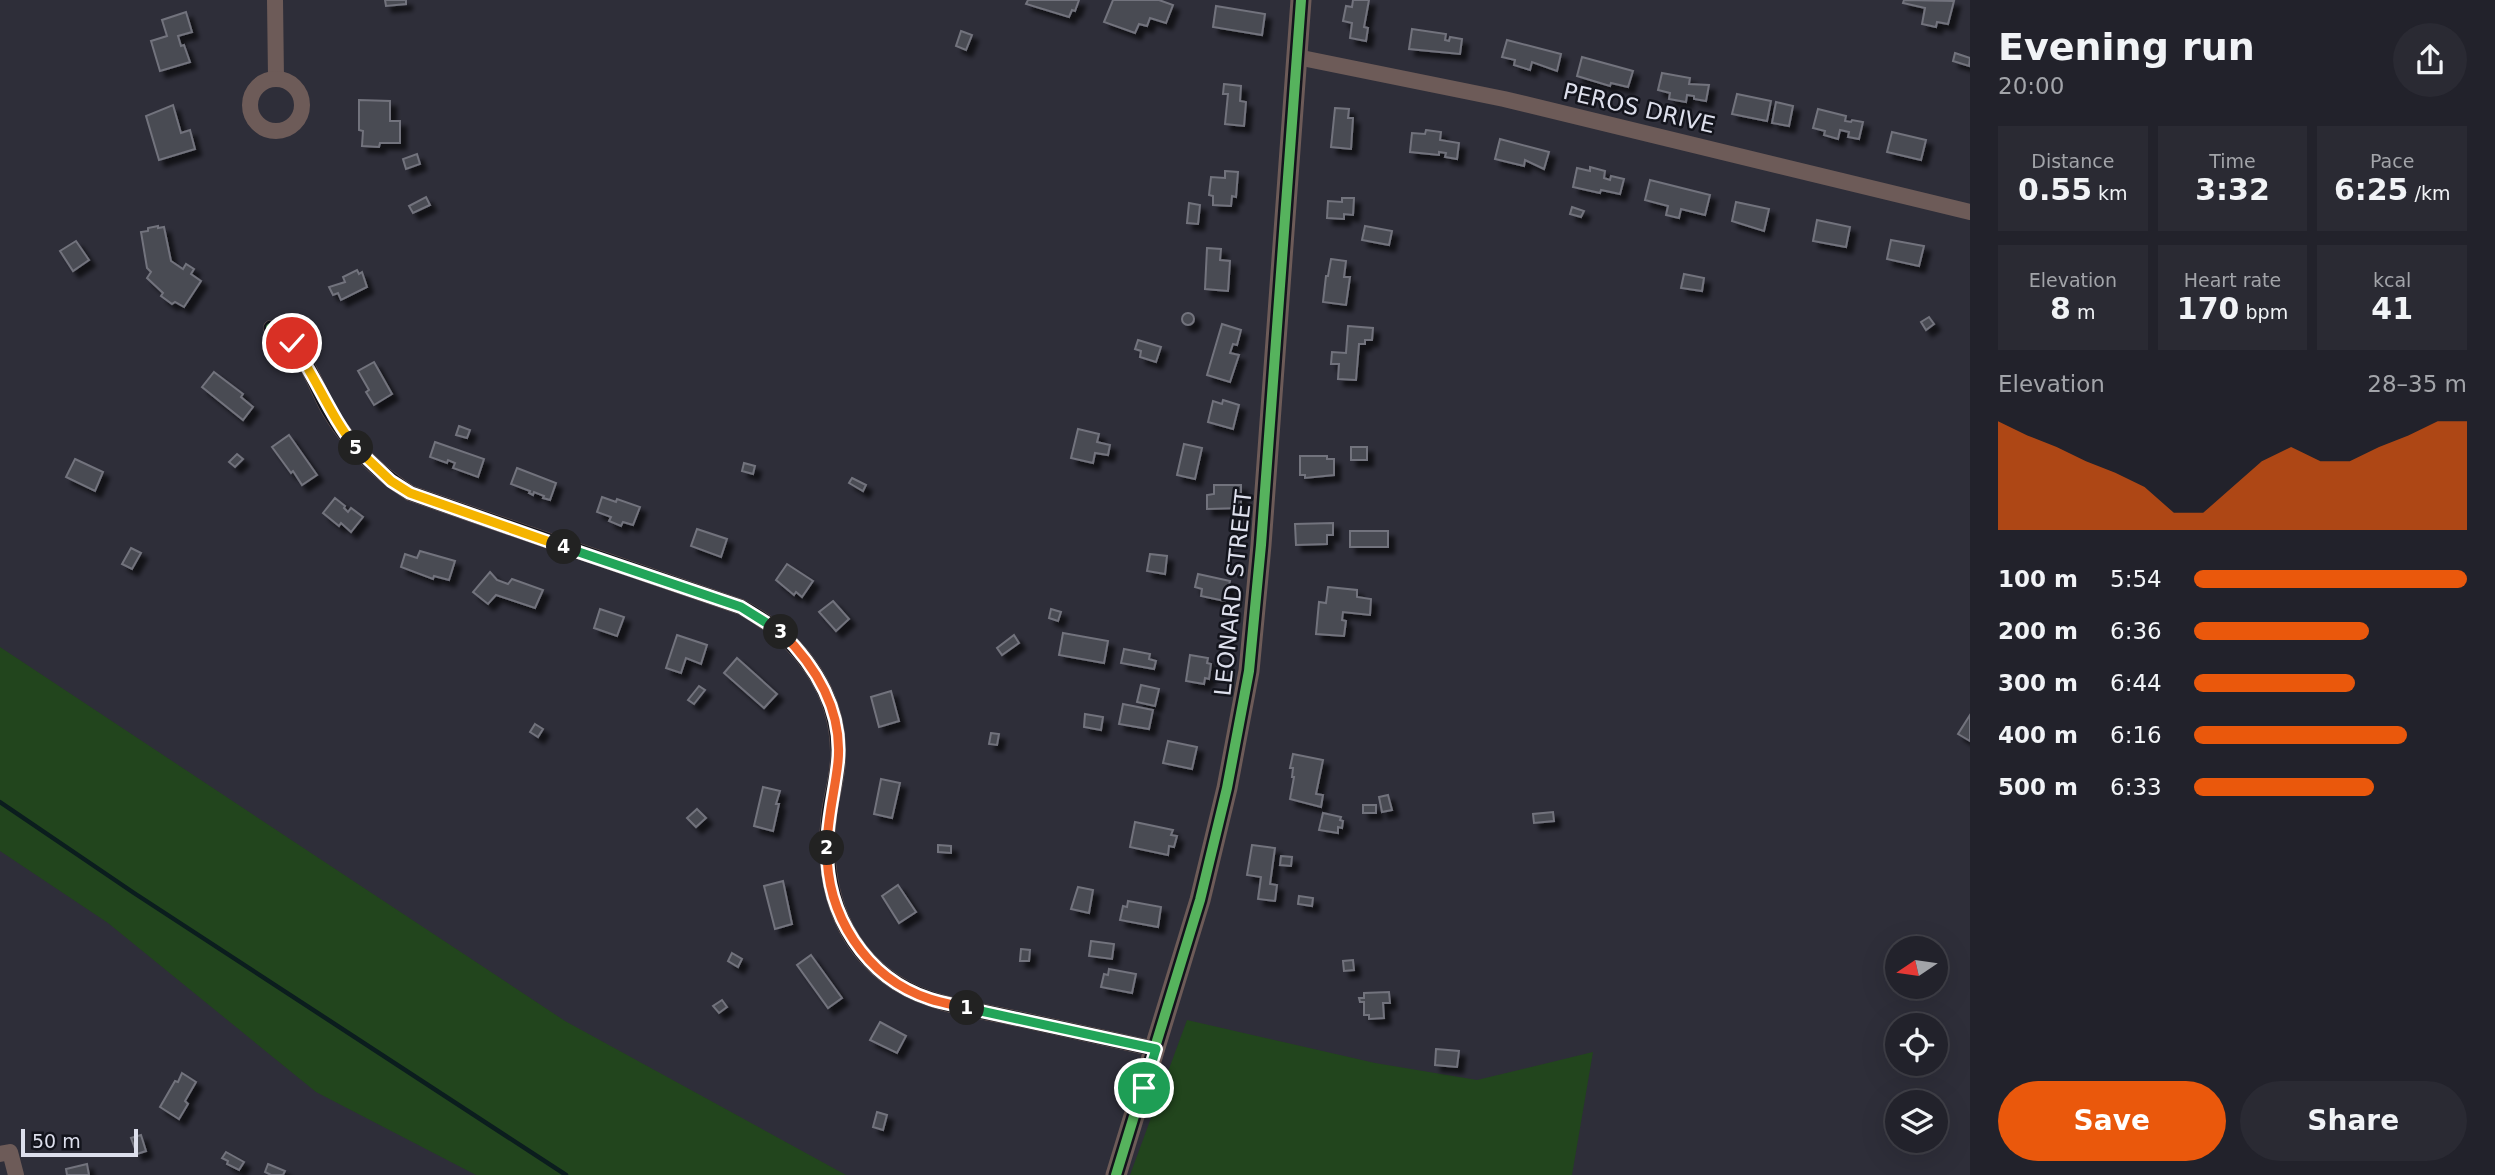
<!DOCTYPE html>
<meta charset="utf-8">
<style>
body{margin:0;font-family:"DejaVu Sans",sans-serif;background:#2a2a33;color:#f1f3f6;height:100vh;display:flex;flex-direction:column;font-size:26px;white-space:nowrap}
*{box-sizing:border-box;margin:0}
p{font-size:23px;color:#a2a4a9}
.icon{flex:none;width:38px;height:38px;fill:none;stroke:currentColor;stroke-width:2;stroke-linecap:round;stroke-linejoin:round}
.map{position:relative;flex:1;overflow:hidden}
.side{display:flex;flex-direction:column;background:#22222b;width:525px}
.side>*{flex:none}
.needle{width:46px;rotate:257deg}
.tools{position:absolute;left:1885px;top:936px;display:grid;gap:14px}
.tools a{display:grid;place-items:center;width:63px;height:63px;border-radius:50%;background:#22222b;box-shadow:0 7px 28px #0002,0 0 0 2px #3f3f47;font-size:35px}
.scale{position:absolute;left:21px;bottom:18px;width:117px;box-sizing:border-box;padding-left:7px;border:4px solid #dddfec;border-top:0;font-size:19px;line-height:24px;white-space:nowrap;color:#dddfec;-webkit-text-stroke:5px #13141c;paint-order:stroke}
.pin{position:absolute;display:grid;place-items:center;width:60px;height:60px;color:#fff;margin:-30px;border:4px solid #fff;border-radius:50%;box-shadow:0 2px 7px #0007}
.km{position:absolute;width:35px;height:35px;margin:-18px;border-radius:50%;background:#222;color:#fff;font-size:19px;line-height:35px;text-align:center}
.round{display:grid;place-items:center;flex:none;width:74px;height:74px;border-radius:37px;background:#2a2a33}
.head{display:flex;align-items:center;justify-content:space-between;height:119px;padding:0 28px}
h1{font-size:38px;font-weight:800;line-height:52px}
.metrics{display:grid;grid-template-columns:repeat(3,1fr);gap:10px;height:119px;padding:7px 28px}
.metrics div{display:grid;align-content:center;border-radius:0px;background:#2a2a33;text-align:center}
.metrics b{font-size:30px;font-weight:800}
.metrics small{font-size:19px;font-weight:400}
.metrics p{font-size:19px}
.chart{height:196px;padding:14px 28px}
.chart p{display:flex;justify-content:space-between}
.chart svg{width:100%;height:126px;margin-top:7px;fill:#ea580c;opacity:.7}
.action{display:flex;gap:14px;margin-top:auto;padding:14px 28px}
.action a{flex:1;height:80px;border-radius:42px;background:#ea580c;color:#fff;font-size:28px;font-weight:800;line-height:80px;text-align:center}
.action a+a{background:#2a2a33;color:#f1f3f6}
ul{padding:0 28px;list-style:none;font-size:23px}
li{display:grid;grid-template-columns:112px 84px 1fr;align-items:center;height:52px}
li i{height:18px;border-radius:9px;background:#ea580c}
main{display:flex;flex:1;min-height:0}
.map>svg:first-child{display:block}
</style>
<main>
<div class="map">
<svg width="1970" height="1175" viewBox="0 0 1970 1175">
<defs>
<filter id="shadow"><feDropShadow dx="6" dy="6" stdDeviation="2" flood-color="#0009"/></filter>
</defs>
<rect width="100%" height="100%" fill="#2e2e39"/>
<g fill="#22451d">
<path d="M0,647L565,1021L846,1175H476L316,1092L108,923L0,851Z"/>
<path d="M1187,1020L1375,1063L1477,1080L1593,1052L1572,1175H1130Z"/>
</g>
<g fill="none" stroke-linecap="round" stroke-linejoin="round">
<path stroke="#0b1d1e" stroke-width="4.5" d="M0,802L134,893L566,1175"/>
</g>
<g fill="#4a4b53" stroke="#72737d" stroke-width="2" filter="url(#shadow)">
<path d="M385,0H406V4L386,6Z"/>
<path d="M1028,0H1079L1075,11L1072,10L1069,17L1026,4Z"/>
<path d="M1113,0H1159L1173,5L1166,23L1150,18L1147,26L1139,24L1135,33L1104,22Z"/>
<path d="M1353,0H1369L1364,27L1368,28L1366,41L1350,38L1352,23L1343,21L1346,6L1352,7Z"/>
<path d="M1904,0L1954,1L1948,24L1937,22L1936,27L1922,24L1925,8L1903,3Z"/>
<path d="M1216,6L1265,14L1262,35L1213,27Z"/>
<path d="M186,12L192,32L178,36L181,46L184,45L190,62L160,71L151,41L167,36L162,20Z"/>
<path d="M1412,29L1446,34L1445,40L1449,41L1450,37L1462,39L1460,54L1409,49Z"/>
<path d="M961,31L972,35L966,50L956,46Z"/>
<path d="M1507,40L1561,54L1557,71L1532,62L1530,70L1514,65L1515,60L1502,57Z"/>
<path d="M1955,53L1970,58L1969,66L1953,61Z"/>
<path d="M1582,57L1633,71L1628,87L1611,83L1610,86L1577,76Z"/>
<path d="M1662,73L1690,78L1689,84L1709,85L1706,101L1694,99V96L1687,95L1686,102L1669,99L1670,93L1658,90Z"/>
<path d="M1224,84L1241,86L1240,101L1246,102L1244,126L1225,124L1228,94H1223Z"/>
<path d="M1737,94L1771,101L1767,121L1732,114Z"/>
<path d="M359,100L390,101V121H400V143H380L379,147L362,146L363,131L359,130Z"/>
<path d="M1776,102L1793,106L1789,126L1772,123Z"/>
<path d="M173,105L181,133L190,130L195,149L159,160L146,116Z"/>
<path d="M1335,108L1349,109L1348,118H1353L1351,149L1331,147Z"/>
<path d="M1818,109L1846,116L1845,121L1851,122L1852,120L1863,122L1859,139L1848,137L1849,132L1840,130L1838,139L1824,135L1825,131L1813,128Z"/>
<path d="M1426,130L1441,132L1440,140L1459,143L1457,159L1445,157L1446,153L1439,152V155L1410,152L1412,133L1425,134Z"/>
<path d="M1892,132L1926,140L1921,160L1887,152Z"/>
<path d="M1500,139L1549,152L1544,169L1525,160L1524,166L1495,159Z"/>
<path d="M417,154L420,164L406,169L403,159Z"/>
<path d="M1590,167L1605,171L1604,178L1610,180L1611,176L1624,179L1620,194L1601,190L1600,193L1573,187L1577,168L1590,171Z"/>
<path d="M1225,171L1238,172L1236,197L1232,196L1231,206L1213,205V196L1209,195L1211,177L1225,178Z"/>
<path d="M1650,180L1710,195L1705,215L1681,209L1679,218L1666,215L1668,206L1645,200Z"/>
<path d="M426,197L430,205L413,213L409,206Z"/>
<path d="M1342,198H1354L1353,215L1344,214V219L1327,218L1328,201L1342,202Z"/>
<path d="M1736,202L1769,209L1764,231L1732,221Z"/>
<path d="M1189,203L1200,205L1198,224L1187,223Z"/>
<path d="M1572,207L1584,211L1581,217L1570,214Z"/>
<path d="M1817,220L1850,227L1846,247L1813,241Z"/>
<path d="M158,226V228L164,227L171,261L183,269L186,264L194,269L191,274L201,281L184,307L175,302L172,304L161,296L163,293L147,278L151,272L147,268L141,232L148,231V228Z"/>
<path d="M1365,226L1392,231L1389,245L1362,240Z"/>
<path d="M1891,240L1924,246L1919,266L1887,259Z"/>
<path d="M76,241L89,260L73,271L60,251Z"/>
<path d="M1207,248L1221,249L1220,260L1230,261L1228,291L1205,289Z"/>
<path d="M1331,259L1346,261L1344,277H1350L1346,305L1323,302L1326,276H1328Z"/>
<path d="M357,270L359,274L362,272L367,287L341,300L338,293L333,295L329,287L345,282L343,277Z"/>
<path d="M1684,274L1704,278L1702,291L1681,288Z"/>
<circle cx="1188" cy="319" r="6"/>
<path d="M1929,317L1934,324L1926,330L1921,322Z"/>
<path d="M1222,324L1241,330L1237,345L1233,344L1230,353L1239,355L1230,382L1207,375Z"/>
<path d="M1348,326L1373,328L1372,340H1365V344H1359L1356,380L1338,379L1339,364H1331L1332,352L1346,353Z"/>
<path d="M1138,340L1161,347L1156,362L1140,357L1141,351L1135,349Z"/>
<path d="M374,362L392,394L374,405L366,392L369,390L358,371Z"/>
<path d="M214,372L243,394L241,397L253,407L243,420L202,387Z"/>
<path d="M1223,400L1239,405L1233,429L1208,422L1213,401L1222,404Z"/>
<path d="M459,426L470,430L467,438L456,435Z"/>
<path d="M1078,429L1099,434L1097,442L1110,445L1108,455L1095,453L1093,463L1071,458Z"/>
<path d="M289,435L317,475L302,485L293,471L291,473L272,447Z"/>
<path d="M435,442L484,459L478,477L453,468L455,463L448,460L447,463L430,457Z"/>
<path d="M1184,444L1202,448L1195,479L1177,475Z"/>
<rect x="1351" y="447" width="16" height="13"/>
<path d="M237,454L243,459L235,467L229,462Z"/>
<path d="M1300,456H1327V459H1334V475L1305,478V475H1300Z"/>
<path d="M75,459L103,472L95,491L66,477Z"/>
<path d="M744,463L755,466L753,474L742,471Z"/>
<path d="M517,468L556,483L550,500L543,498L544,496L534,492L533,495L529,493L530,491L511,484Z"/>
<path d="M852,478L866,485L863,491L849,483Z"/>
<path d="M1214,485H1241V508L1207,509V495L1214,494Z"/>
<path d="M602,497L616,502L617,499L640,507L633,525L623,522L621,526L609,521L611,517L597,512Z"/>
<path d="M335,498L345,506L344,508L348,512L351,508L363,517L351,532L341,523L339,526L323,513Z"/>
<path d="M1333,523V535H1327V544L1296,545L1295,524Z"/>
<path d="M697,529L727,539L721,557L691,546Z"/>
<rect x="1350" y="531" width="38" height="16"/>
<path d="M131,548L141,553L132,569L122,564Z"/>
<path d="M420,551L455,561L449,580L434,576L433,579L401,567L405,554L417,558Z"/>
<path d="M1150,554L1167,556L1165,574L1147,571Z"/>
<path d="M787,564L813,581L802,597L796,592L794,595L776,580Z"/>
<path d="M490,572L497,580L508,584L512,579L543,590L535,608L496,595L488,604L473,592Z"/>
<path d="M1198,574L1230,581L1225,601L1201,596L1202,589L1195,587Z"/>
<path d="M1328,587L1357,590V597L1371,599L1370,615L1343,612L1342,620L1346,621L1344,636L1316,634L1319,602L1326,603Z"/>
<path d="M833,601L849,619L836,631L819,612Z"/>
<path d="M600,609L624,617L617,636L594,628Z"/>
<path d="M1051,609L1061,612L1058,621L1049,618Z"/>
<path d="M1063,633L1108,641L1104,663L1059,655Z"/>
<path d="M677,635L707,645L701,664L686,658L681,673L666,668Z"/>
<path d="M1014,635L1019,643L1002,655L997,648Z"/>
<path d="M1124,649L1150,654L1149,659L1156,661L1154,669L1121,663Z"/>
<path d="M1190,655L1208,658L1207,663L1211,664L1209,679L1205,678L1204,684L1186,681Z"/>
<path d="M737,658L777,694L764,708L724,673Z"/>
<path d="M1141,685L1159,689L1155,706L1137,702Z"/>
<path d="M699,686L705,690L694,704L688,700Z"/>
<path d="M891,691L899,721L879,727L871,697Z"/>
<path d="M1123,704L1153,710L1149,729L1119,724Z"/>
<path d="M1085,714L1103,717L1101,730L1084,727Z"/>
<path d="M1970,715V741L1958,734Z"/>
<path d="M535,724L543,729L538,737L530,732Z"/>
<path d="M991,733L999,734L997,745L989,744Z"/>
<path d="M1168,741L1197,747L1192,769L1163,763Z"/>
<path d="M1293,754L1323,760L1316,794L1323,795L1321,807L1290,799L1294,777H1292L1293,768H1290Z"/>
<path d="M881,779L900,783L892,818L874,814Z"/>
<path d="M763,787L780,791L776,804H779L773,831L754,826Z"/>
<path d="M1388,795L1392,810L1382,812L1379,797Z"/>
<rect x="1363" y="805" width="13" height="8"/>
<path d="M697,809L706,818L696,827L687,818Z"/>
<path d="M1553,812L1554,821L1534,823L1533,814Z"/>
<path d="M1323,813L1341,817L1340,820L1343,821L1342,828L1338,827V833L1319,830Z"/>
<path d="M1135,822L1173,830L1171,835L1177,836L1174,847L1169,846L1168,855L1130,847Z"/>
<path d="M938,845L951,846V853L938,852Z"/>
<path d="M1252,845L1275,848L1270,884L1277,885L1275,901L1258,899L1261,877L1247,875Z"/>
<path d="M1281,856L1292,857L1291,866L1280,865Z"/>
<path d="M783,881L792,924L775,929L764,886Z"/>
<path d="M898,885L916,912L899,923L882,896Z"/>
<path d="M1078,887L1093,890L1089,913L1071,909Z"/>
<path d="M1299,896L1313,898L1312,906L1298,904Z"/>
<path d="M1128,901L1161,907L1158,927L1120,920L1123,906L1127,907Z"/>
<path d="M1091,941L1114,944L1112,959L1089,956Z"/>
<path d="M1021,949L1030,950L1029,961H1020Z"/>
<path d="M732,953L742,959L738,967L728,961Z"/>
<path d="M811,955L842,998L828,1008L797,965Z"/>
<path d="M1353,960L1354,970L1344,971L1343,961Z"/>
<path d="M1109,969L1136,974L1132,993L1101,987L1104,974L1108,975Z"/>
<path d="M1389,992L1390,1003H1383L1384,1018L1369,1019V1015H1364V1002H1360L1359,998H1364V993Z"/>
<path d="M722,1000L727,1007L719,1013L713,1006Z"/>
<path d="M880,1022L906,1036L897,1053L870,1040Z"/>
<path d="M1436,1049L1459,1051L1457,1067L1435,1065Z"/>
<path d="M182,1073L196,1082L185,1101L188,1104L179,1119L160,1107L175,1081L178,1082Z"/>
<path d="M877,1112L887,1115L883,1130L873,1127Z"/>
<path d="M141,1135L146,1151L137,1154L131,1138Z"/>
<path d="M226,1152L244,1162L239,1170L227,1164L228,1161L222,1158Z"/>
<path d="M87,1164L89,1175H67L66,1169Z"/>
<path d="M268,1164L285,1171L283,1175H271L265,1172Z"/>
</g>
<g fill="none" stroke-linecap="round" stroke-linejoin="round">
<g stroke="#6d5b58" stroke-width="16">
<path d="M275,0L276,78"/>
<path d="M1297,57L1504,99L1970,212"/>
<circle cx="276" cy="105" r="26"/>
<path d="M271,328C278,333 287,338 293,345C310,364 317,390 330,412C350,445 377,472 410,493L741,607C798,637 840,690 838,758C838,777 831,796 829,815C821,886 841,955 909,990C937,1004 970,1009 1000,1015C1052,1026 1104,1038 1155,1049"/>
<path d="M0,1154L10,1152L16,1175"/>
</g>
<path stroke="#6d5b58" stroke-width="21" d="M1116,1175L1200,900L1227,788L1249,671L1261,545L1301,0"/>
<defs>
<g id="cycleway">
<path d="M271,328C278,333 287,338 293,345C310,364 317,390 330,412C350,445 377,472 410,493L741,607C798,637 840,690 838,758C838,777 831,796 829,815C821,886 841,955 909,990C937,1004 970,1009 1000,1015C1052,1026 1104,1038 1155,1049"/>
<path d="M1116,1175L1200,900L1227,788L1249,671L1261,545L1301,0"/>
</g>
</defs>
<use href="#cycleway" stroke="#13141c" stroke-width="15"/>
<use href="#cycleway" stroke="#56b35d" stroke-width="10"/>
</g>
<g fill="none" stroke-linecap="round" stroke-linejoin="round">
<defs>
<path id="split-1" d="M967,1008L1156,1049L1144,1088"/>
<path id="split-2" d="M827,848C826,914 865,978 930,999C942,1003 955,1005 967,1008"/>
<path id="split-3" d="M781,632C816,666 843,711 838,762C835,791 827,819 827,848"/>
<path id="split-4" d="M564,547L741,607L781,632"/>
<path id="split-5" d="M356,448L391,481L410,493L564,547"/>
<path id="split-6" d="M292,343C316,377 330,416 356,448"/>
</defs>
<use href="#split-1" stroke="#fff" stroke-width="14"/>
<use href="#split-2" stroke="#fff" stroke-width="14"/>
<use href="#split-3" stroke="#fff" stroke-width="14"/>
<use href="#split-4" stroke="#fff" stroke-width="14"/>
<use href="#split-5" stroke="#fff" stroke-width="14"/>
<use href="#split-6" stroke="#fff" stroke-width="14"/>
<use href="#split-1" stroke="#22a559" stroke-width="9"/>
<use href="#split-2" stroke="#f0652b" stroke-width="9"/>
<use href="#split-3" stroke="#f0652b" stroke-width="9"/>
<use href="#split-4" stroke="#22a559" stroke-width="9"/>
<use href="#split-5" stroke="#f5b400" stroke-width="9"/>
<use href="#split-6" stroke="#f5b400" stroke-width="9"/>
</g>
<g text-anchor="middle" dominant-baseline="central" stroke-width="5" stroke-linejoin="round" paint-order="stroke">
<g font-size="23" fill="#dddfec" stroke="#13141c">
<text transform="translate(1639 108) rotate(13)">PEROS DRIVE</text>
<text transform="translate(1233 593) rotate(-84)">LEONARD STREET</text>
</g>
</g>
</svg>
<div class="tools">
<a><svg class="needle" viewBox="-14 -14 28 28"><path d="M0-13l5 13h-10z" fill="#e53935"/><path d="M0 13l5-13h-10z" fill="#a2a4a9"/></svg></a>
<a><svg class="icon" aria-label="locate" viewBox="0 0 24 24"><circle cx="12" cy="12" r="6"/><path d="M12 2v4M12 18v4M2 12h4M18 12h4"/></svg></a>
<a><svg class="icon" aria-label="layers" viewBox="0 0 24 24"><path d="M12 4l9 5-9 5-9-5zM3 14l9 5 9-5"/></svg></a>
</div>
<div class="scale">50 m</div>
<div class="pin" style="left:1144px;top:1088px;background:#1e9e55"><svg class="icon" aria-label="arrive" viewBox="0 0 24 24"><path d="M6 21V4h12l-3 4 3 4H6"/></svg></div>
<div class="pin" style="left:292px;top:343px;background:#d93025"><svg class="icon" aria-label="check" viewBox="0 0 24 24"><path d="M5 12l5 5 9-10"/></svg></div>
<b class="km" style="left:967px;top:1008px">1</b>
<b class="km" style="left:827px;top:848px">2</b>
<b class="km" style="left:781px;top:632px">3</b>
<b class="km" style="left:564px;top:547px">4</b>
<b class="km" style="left:356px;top:448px">5</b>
</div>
<section class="side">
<div class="head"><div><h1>Evening run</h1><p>20:00</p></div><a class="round"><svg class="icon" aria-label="share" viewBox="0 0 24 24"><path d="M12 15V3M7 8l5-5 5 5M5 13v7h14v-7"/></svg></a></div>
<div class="metrics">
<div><p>Distance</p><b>0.55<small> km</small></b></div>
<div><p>Time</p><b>3:32</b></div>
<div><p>Pace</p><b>6:25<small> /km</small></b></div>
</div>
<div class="metrics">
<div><p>Elevation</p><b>8<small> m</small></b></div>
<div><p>Heart rate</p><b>170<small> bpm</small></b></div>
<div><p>kcal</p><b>41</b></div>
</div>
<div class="chart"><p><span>Elevation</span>28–35 m</p>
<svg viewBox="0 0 160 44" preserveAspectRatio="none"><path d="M0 44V6L10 11L20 15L30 20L40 24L50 29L60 38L70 38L80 29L90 20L100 15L110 20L120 20L130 15L140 11L150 6L160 6V44z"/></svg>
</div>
<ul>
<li><b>100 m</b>5:54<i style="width:100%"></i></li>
<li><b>200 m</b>6:36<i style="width:64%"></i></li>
<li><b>300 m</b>6:44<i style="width:59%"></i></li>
<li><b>400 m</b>6:16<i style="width:78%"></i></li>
<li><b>500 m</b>6:33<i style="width:66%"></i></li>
</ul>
<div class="action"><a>Save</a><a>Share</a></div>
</section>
</main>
